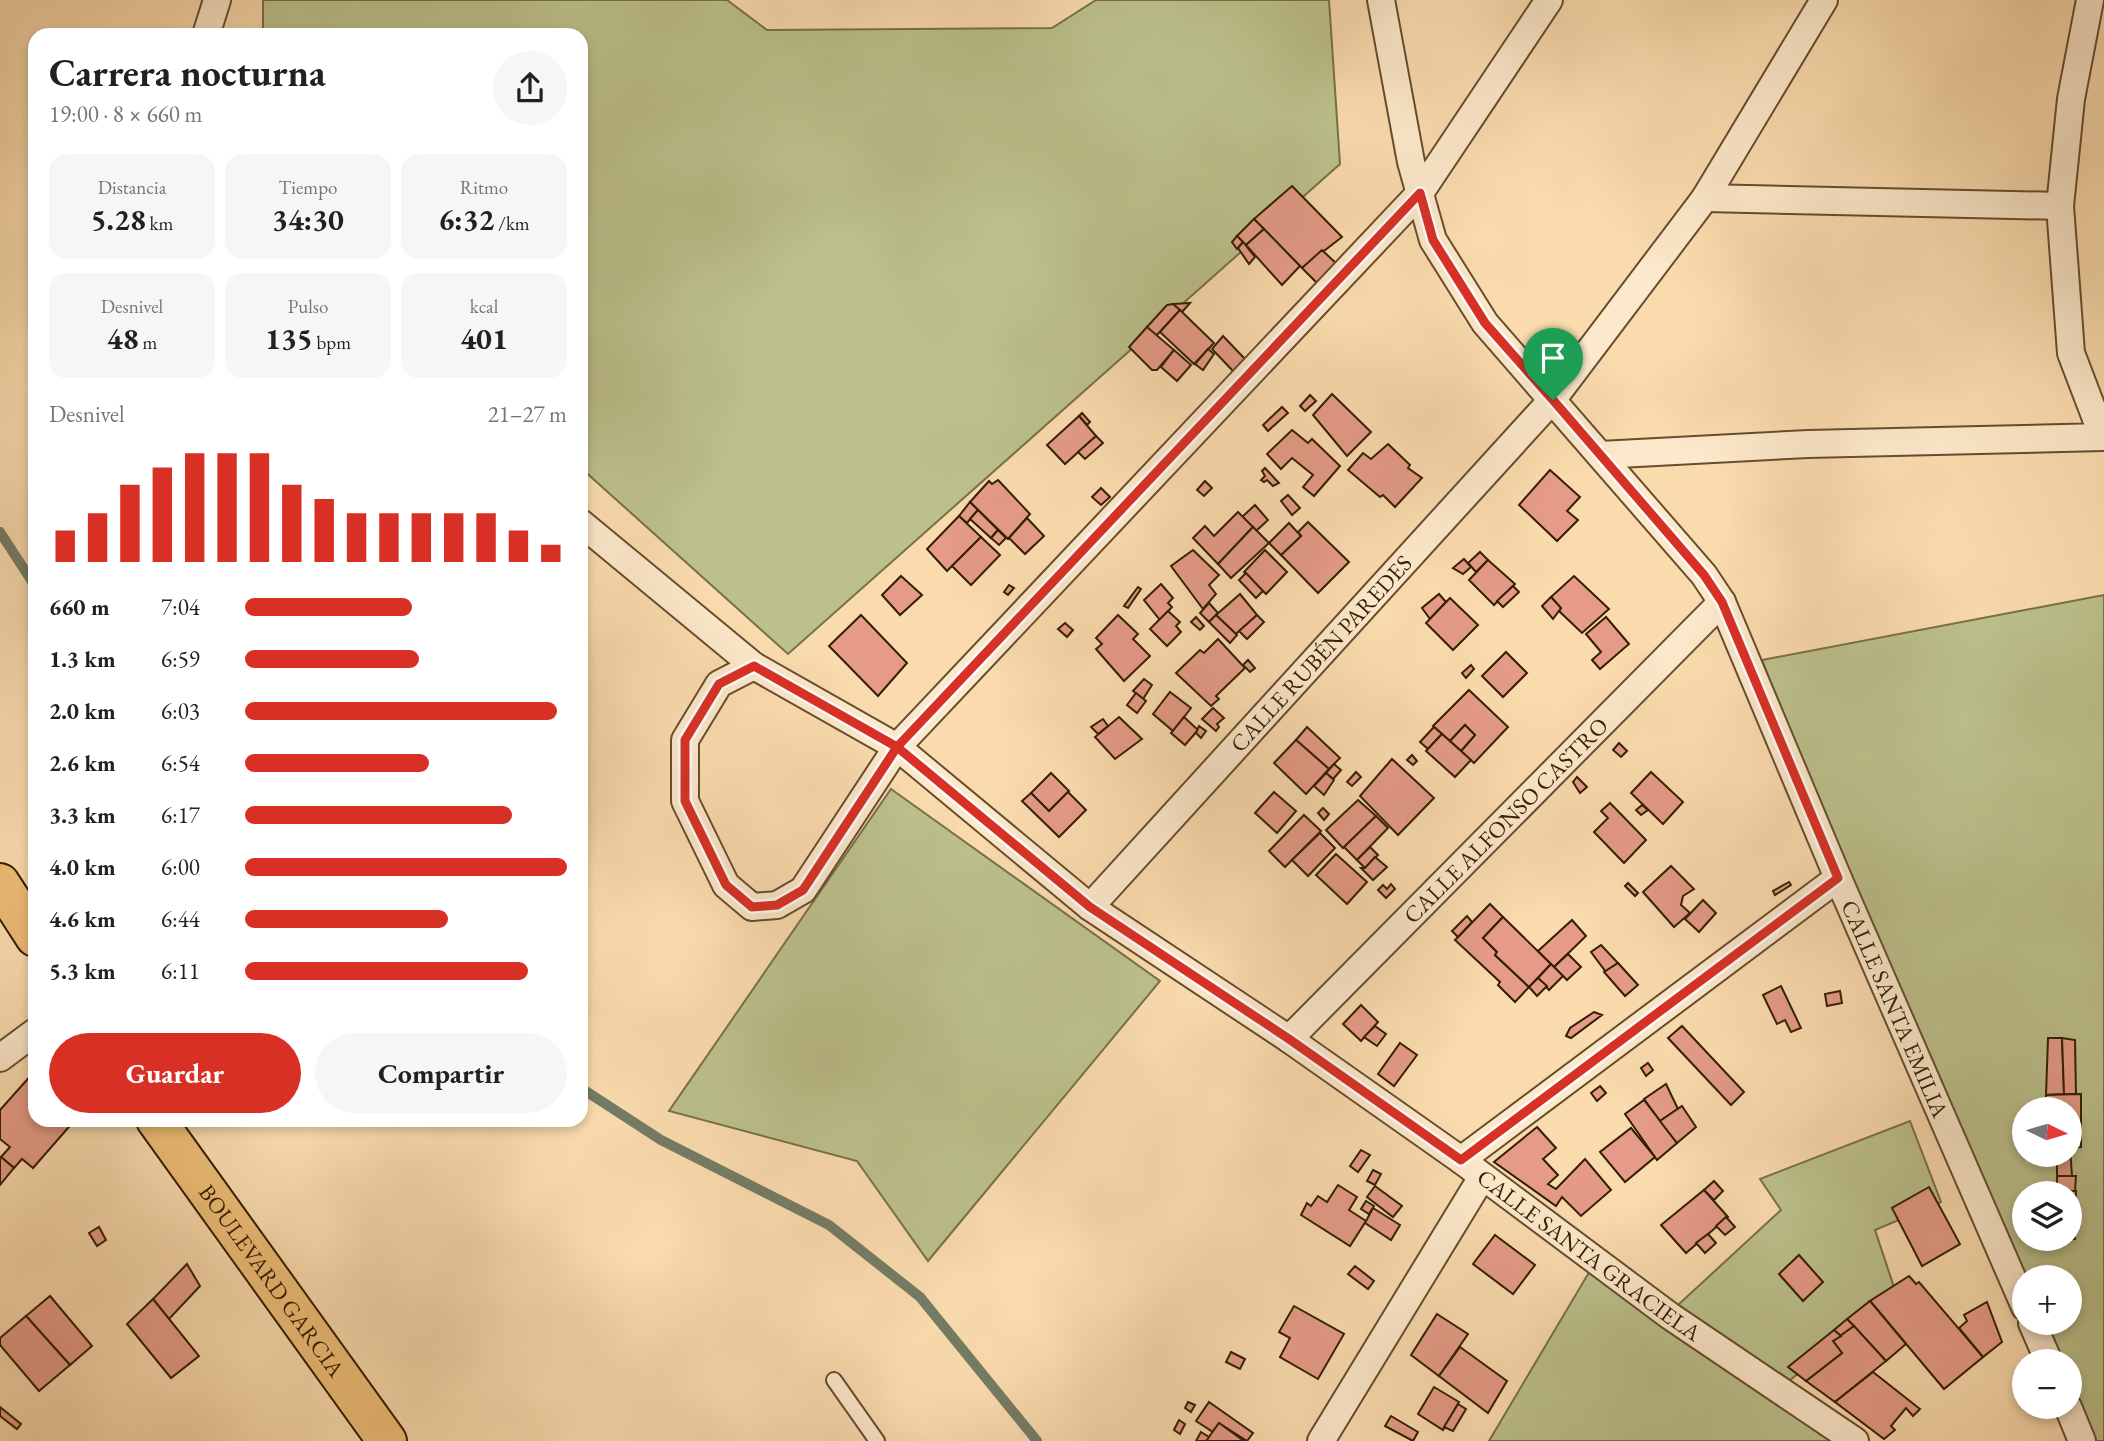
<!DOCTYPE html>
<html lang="es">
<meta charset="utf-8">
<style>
body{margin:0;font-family:"EB Garamond",serif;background:#f6f6f6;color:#202124;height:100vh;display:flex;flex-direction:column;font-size:26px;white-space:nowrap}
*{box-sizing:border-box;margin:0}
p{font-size:23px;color:#757577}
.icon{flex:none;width:38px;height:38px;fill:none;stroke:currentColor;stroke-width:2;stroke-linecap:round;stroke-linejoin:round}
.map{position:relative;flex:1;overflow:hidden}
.panel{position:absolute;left:28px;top:28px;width:560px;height:1099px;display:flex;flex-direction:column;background:#fff;border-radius:21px;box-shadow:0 4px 10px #0003}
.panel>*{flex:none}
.needle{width:46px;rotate:95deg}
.controls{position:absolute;left:2012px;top:1097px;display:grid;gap:14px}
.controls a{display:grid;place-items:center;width:70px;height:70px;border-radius:50%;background:#fff;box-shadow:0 4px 10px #0003;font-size:35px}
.pin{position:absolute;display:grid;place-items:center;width:60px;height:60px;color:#fff;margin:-72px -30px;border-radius:50% 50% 50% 0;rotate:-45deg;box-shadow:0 0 7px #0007}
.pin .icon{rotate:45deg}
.round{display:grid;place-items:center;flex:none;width:74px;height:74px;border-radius:37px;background:#f6f6f6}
.headline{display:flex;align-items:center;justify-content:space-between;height:119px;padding:0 21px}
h1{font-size:38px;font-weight:700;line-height:52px}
.figures{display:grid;grid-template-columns:repeat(3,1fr);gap:10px;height:119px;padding:7px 21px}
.figures div{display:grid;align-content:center;border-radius:18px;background:#f6f6f6;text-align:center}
.figures b{font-size:30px;font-weight:700}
.figures small{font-size:19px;font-weight:400}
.figures p{font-size:19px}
.chart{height:196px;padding:14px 21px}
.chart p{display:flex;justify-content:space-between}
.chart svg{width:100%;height:126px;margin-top:7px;stroke:#d93025;stroke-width:6}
.cta{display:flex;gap:14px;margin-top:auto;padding:14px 21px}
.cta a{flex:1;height:80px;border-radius:42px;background:#d93025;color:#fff;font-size:28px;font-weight:700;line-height:80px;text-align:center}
.cta a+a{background:#f6f6f6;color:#202124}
ul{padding:0 21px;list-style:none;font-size:23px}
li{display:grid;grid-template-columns:112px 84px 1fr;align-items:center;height:52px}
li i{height:18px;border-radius:9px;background:#d93025}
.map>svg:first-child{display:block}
</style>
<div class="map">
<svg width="2104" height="1441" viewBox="0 0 2104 1441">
<rect width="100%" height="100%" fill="#fadbae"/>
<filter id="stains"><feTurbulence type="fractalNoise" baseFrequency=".00286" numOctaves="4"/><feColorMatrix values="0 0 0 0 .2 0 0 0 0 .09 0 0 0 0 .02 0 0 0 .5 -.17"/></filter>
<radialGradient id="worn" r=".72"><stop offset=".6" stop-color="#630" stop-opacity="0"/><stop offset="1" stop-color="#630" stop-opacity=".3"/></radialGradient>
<g fill="#bcc18c" stroke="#787048" stroke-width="2" fill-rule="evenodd">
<path d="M263,0H727L767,30L1052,28L1096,0H1329L1340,164L788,654L581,468V35H263Z"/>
<path d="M2104,595V1441H2094L2070,1389V1362L2058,1361L2041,1323H2070V1278H2025L1855,909L1762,660ZM2025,1110H2070V1155H2025ZM2025,1194H2070V1239H2025Z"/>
<path d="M891,789L1160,981L928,1261L857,1161L669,1111Z"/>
<path d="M1910,1121L1941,1202L1875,1230L1897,1296L1776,1391L1850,1441H1489L1591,1269L1665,1317L1781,1210L1760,1179Z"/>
</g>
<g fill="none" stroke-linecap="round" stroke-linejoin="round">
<g stroke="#747c65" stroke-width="10">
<path d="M0,532L35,586"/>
<path d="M581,1088L661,1140L829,1225L920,1297L1037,1441"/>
</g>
</g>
<g fill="#e59b87" stroke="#341e03" stroke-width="2">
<path d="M1292,186L1342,237L1302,268L1254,219Z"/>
<path d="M1254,219L1264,229L1246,245L1237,236Z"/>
<path d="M1264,229L1300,266L1282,285L1246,245Z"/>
<path d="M1237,236L1243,242L1237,249L1232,242Z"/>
<path d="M1243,242L1255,257L1249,264L1238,248Z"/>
<path d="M1322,250L1340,267L1320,286L1302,268Z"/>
<path d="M1190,303L1182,312L1173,304Z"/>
<path d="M1173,304L1180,310L1156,336L1147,327L1167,305Z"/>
<path d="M1180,310L1214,343L1194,364L1160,332Z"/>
<path d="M1147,327L1174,350L1157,370H1152L1129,347Z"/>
<path d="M1223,336L1245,359L1233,371L1212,349Z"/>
<path d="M1208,349L1214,354L1203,370L1195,364Z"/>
<path d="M1174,350L1191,365L1177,381L1161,367Z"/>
<path d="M1332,394L1371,432L1347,456L1313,415Z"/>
<path d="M1310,395L1316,401L1305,411L1300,406Z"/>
<path d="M1282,407L1288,413L1268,431L1263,425Z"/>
<path d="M1082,413L1090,422L1087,425L1079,416Z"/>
<path d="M1079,416L1096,436L1065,464L1047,445Z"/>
<path d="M1292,430L1308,443L1312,439L1340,466L1314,496L1303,487L1313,475L1292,458L1281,469L1267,454Z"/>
<path d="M1096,436L1103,443L1085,459L1078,452Z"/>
<path d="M1388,444L1410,465L1408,468L1422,478L1395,507L1383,495L1380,497L1348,470L1363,453L1371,459Z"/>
<path d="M1265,468L1279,483L1273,486L1267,480L1264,482L1261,480L1265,476L1262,471Z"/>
<path d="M1550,470L1580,497L1567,511L1578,520L1557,541L1519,505Z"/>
<path d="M998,480L1030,514L1008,539L970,502L989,481L992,484Z"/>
<path d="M1205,481L1212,488L1204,496L1197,490Z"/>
<path d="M1101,488L1110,497L1101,505L1092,497Z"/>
<path d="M1288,495L1300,508L1292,515L1281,501Z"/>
<path d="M970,502L978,510L967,523L959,516Z"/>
<path d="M1255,505L1268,520L1256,531L1242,517Z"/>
<path d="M978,510L998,530L991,538L970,519Z"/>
<path d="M1238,512L1253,527L1218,564L1193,538L1205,526L1214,536Z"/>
<path d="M959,516L981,537L947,571L927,549Z"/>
<path d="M1027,518L1044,536L1025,554L1009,538Z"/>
<path d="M1308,522L1349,562L1318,593L1281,555L1301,536L1298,532Z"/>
<path d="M1289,523L1301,536L1281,555L1269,543Z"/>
<path d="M1253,527L1269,543L1231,578L1218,564Z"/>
<path d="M998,530L1006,538L999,545L991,538Z"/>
<path d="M981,537L1000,555L971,585L952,566Z"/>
<path d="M1193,550L1219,575L1209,585L1216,594L1203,609L1171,566Z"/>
<path d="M1265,550L1287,572L1266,594L1244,572Z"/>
<path d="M1480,552L1488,560L1476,572L1468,563Z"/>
<path d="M1464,559L1471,567L1463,574L1453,568Z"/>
<path d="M1488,560L1515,584L1494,605L1469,580Z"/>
<path d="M1246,573L1263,591L1256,598L1239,580Z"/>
<path d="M901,576L922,595L900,615L882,595Z"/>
<path d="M1574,576L1609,609L1582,633L1559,611L1561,608L1551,597Z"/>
<path d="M1161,584L1173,598L1168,603L1172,607L1160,620L1144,600Z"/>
<path d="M1009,585L1014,588L1008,595L1004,592Z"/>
<path d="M1513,586L1519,592L1503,607L1497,601Z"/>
<path d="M1138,587L1141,589L1128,608L1124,606Z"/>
<path d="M1240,594L1257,615L1236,634L1216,615Z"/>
<path d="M1439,594L1446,602L1430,619L1422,608Z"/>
<path d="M1551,597L1561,608L1553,619L1542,606Z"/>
<path d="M1450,598L1478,625L1453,650L1426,623Z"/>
<path d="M1209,603L1218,613L1209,622L1200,613Z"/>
<path d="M1168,611L1180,622L1176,626L1181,632L1167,646L1150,629Z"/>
<path d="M861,615L907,663L878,696L829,646Z"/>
<path d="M1118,615L1138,634L1133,639L1150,656L1124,681L1096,649L1102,644L1096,638Z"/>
<path d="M1216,615L1237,635L1230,643L1209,622Z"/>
<path d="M1257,615L1264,622L1247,639L1239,631Z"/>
<path d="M1196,617L1204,626L1200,630L1191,622Z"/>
<path d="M1606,617L1629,644L1600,669L1592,660L1601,652L1586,634Z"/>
<path d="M1065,623L1073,630L1067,637L1058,629Z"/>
<path d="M1218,639L1245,668L1216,696L1219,699L1211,706L1176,673L1200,650L1204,653Z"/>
<path d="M1506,652L1527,673L1503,697L1482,676Z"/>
<path d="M1248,660L1255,668L1250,672L1243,665Z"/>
<path d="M1471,665L1474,669L1466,678L1462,673Z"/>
<path d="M1144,679L1152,685L1143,699L1133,691Z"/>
<path d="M1469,690L1508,727L1474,763L1461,751L1475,735L1465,725L1450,741L1433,726Z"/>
<path d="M1170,692L1191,708L1173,731L1153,714Z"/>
<path d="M1136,693L1146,701L1137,713L1127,705Z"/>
<path d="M1213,708L1224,718L1217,724L1219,727L1216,731L1202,719Z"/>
<path d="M1119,717L1142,739L1115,759L1095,737Z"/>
<path d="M1184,717L1198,730L1185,745L1171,733Z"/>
<path d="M1103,719L1108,726L1098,734L1091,727Z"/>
<path d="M1465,725L1475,735L1461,751L1450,741Z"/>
<path d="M1199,726L1206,731L1201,738L1196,733Z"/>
<path d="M1307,727L1340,758L1329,769L1296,740Z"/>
<path d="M1434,727L1442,734L1428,749L1420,742Z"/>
<path d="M1442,734L1471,760L1455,777L1426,751Z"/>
<path d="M1296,740L1329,769L1306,794L1274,763Z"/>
<path d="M1619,743L1627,751L1621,757L1613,750Z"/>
<path d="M1412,755L1417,761L1413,765L1407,760Z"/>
<path d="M1392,759L1434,798L1398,835L1360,796Z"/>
<path d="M1334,764L1341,770L1333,779L1326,773Z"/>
<path d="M1356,772L1361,777L1352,786L1347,782Z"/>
<path d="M1651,772L1683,802L1663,824L1631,793Z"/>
<path d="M1051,773L1069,791L1049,811L1031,793Z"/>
<path d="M1326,773L1334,780L1324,795L1314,786Z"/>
<path d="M1577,777L1587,787L1580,793L1573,782Z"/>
<path d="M1068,792L1086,810L1059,837L1022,801L1031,793L1049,811Z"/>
<path d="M1274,792L1296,811L1277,833L1255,813Z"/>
<path d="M1358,800L1376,816L1343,848L1326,830Z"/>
<path d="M1610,803L1646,840L1624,863L1594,832L1608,818L1601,811Z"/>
<path d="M1642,805L1648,810L1641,815L1636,810Z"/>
<path d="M1323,808L1329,814L1324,820L1318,813Z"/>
<path d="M1304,815L1321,831L1285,867L1269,851Z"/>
<path d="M1376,816L1388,828L1357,860L1344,847Z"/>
<path d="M1320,833L1335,848L1308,876L1292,860Z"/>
<path d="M1370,847L1378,855L1365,868L1357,860Z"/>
<path d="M1336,854L1367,882L1347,904L1316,875Z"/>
<path d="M1375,857L1387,867L1373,880L1361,868H1365Z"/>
<path d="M1671,866L1694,889L1683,896L1681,905L1690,913L1674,927L1643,892Z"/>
<path d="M1789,882L1791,885L1775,895L1773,891Z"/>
<path d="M1628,883L1638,893L1635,896L1625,886Z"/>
<path d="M1391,884L1395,889L1386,898L1378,890L1383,885L1387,889Z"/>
<path d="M1703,900L1716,913L1699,932L1685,919Z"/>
<path d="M1490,904L1503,917L1483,938L1497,952L1495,955L1529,987L1515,1002L1498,985L1500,982L1455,940Z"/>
<path d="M1467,916L1472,922L1458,937L1452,931Z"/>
<path d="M1503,917L1551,964L1529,987L1495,955L1497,952L1483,938Z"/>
<path d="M1572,920L1586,936L1554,967L1538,951Z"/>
<path d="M1601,945L1618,963L1606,972L1591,952Z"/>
<path d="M1568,954L1581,967L1567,980L1554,967Z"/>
<path d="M1618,963L1638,985L1625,996L1604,972Z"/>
<path d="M1551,964L1563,976L1549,990L1538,978Z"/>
<path d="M1538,978L1547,986L1537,996L1529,987Z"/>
<path d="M1781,986L1801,1028L1791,1032L1785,1020L1777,1024L1763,995Z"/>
<path d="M1840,991L1842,1003L1827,1006L1825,994Z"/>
<path d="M1361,1005L1378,1022L1361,1041L1343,1024Z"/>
<path d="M1594,1012L1602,1015L1571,1038L1566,1036L1570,1028Z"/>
<path d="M1375,1026L1386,1034L1377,1046L1364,1037Z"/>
<path d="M1682,1026L1744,1092L1731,1105L1668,1038Z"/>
<path d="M2048,1038H2062L2064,1094L2046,1095Z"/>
<path d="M2062,1038L2075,1040L2076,1094H2064Z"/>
<path d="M1400,1043L1417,1055L1394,1086L1378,1074Z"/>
<path d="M1648,1063L1653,1070L1646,1076L1641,1068Z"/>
<path d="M33,1073L35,1120H75L33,1168L22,1159L14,1168L1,1157L10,1147L0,1139V1110Z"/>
<path d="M1666,1084L1678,1109L1660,1121L1644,1099Z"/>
<path d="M1600,1086L1606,1093L1597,1101L1591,1093Z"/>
<path d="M2081,1094V1147L2070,1148V1110H2046V1095Z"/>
<path d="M1644,1100L1677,1143L1657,1160L1625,1114Z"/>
<path d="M1682,1106L1696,1127L1677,1143L1660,1121Z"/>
<path d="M1537,1127L1556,1148L1543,1159L1558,1175L1548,1184L1556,1189L1585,1159L1611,1190L1581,1216L1562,1197L1556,1206L1494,1162Z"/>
<path d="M1631,1128L1655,1157L1625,1182L1600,1152Z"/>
<path d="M2070,1148L2072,1176H2057V1155H2070Z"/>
<path d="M1361,1150L1370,1155L1358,1172L1350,1166Z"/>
<path d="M1,1157L14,1168L0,1185V1158Z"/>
<path d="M1373,1170L1381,1174L1375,1185L1367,1181Z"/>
<path d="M2057,1176H2076L2075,1191H2057Z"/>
<path d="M1714,1181L1723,1191L1714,1200L1704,1190Z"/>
<path d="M1338,1185L1357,1197L1349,1210L1366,1221L1350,1246L1301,1215L1307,1203L1311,1206L1318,1196L1327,1202Z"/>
<path d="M1375,1186L1402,1206L1393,1217L1367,1197Z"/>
<path d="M1929,1187L1960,1244L1922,1266L1892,1208Z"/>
<path d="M1704,1190L1728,1217L1686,1253L1661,1225Z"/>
<path d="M2046,1191H2076L2075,1239L2046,1240L2070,1239V1194H2046Z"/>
<path d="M1366,1201L1374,1206L1369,1214L1361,1209Z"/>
<path d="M1373,1208L1400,1225L1391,1240L1365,1223Z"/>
<path d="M1726,1217L1735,1227L1725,1235L1716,1226Z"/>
<path d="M99,1227L106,1240L97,1246L89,1233Z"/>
<path d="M1708,1234L1716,1243L1705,1253L1696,1243Z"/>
<path d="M1495,1235L1535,1265L1513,1294L1473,1264Z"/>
<path d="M1799,1255L1823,1282L1803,1301L1779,1274Z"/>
<path d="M187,1264L200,1286L169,1319L153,1299Z"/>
<path d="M1355,1266L1374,1281L1368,1289L1348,1274Z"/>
<path d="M1909,1276L1916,1284L1919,1282L1983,1357L1944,1389L1870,1301Z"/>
<path d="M50,1296L92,1346L70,1365L26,1316Z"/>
<path d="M153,1299L199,1356L171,1378L127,1324Z"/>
<path d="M1870,1301L1906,1344L1886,1361L1847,1319Z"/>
<path d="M1987,1302L2002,1342L1983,1357L1959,1328L1967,1321L1964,1315Z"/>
<path d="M1294,1306L1344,1334L1318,1379L1280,1357L1290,1338L1279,1332Z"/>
<path d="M1437,1314L1468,1334L1439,1376L1411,1355Z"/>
<path d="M26,1316L70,1365L39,1391L0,1345V1338Z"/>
<path d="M1847,1319L1854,1326L1841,1336L1834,1330Z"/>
<path d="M1854,1326L1886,1361L1835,1402L1806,1381L1842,1353L1833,1341Z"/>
<path d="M1834,1330L1841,1336L1833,1341L1842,1353L1806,1381L1788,1367Z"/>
<path d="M1460,1347L1507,1381L1488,1413L1439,1376Z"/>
<path d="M1231,1352L1245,1359L1240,1369L1226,1362Z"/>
<path d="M1873,1372L1920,1409L1913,1416L1906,1408L1891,1426L1895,1430L1884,1439L1835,1402Z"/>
<path d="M1434,1387L1459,1402L1443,1430L1418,1414Z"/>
<path d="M1188,1402L1195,1405L1191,1412L1185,1408Z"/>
<path d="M1209,1402L1253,1433L1247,1441L1219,1423L1213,1432L1196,1421Z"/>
<path d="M1458,1404L1466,1409L1453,1431L1444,1427Z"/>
<path d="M0,1407L21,1424L17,1429L0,1416Z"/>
<path d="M1391,1416L1418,1432L1413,1441L1385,1426Z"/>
<path d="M1179,1420L1185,1424L1180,1434L1174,1430Z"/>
<path d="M1219,1423L1244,1441H1206Z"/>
<path d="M1201,1432L1209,1437L1206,1441H1196Z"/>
</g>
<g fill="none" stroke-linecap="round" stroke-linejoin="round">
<defs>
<path id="lane" d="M834,1380L877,1441"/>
<g id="street">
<path id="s1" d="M1381,0L1411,162L1433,240L1485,323L1704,575L1722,602L1838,878L2025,1307"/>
<path d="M206,35L217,0"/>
<path d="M1705,198L2060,206"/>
<path d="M1600,455L1808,444L2103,437L2071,353L2060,206L2071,99L2090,0"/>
<path id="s2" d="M581,523L754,666L897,747L1090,907L1289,1039L1461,1160L1670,1316L1855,1441"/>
<path d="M754,666L719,684L685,740V801L726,885L752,907L777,905L803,890L897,747L1420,193L1549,0"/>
<path id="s3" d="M1090,907L1553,399L1705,198L1824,0"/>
<path id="s4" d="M1289,1039L1722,602"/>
<path d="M0,1058L35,1032"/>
<path d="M1461,1160L1838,878"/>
<path d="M2032,1323L2049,1362"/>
<path d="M2068,1407L2082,1441"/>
<path d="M1321,1441L1482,1177"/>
</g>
<g id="primary">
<path d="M0,883L35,937"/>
<path id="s5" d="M156,1120L387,1441"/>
</g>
</defs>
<use href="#lane" stroke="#664d2e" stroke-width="18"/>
<use href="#street" stroke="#664d2e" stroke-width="30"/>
<use href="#primary" stroke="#341e03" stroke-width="42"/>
<use href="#lane" stroke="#fce8ca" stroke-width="14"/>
<use href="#street" stroke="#fce8ca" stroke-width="26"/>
<use href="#primary" stroke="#edbe77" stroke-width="38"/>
</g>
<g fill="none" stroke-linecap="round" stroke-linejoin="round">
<defs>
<path id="route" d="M1553,400L1485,323L1433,240L1420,193L897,747L803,890L777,905L752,907L726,885L685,801V740L719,684L754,666L897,747L1090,907L1289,1039L1461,1160L1838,878L1722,602L1704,575L1553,400"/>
</defs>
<use href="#route" stroke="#fff" stroke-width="14"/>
<use href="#route" stroke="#d93025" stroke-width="9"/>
</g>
<g text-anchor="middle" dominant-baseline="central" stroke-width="5" stroke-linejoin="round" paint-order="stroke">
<g font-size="23" fill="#341e03" stroke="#fce8ca">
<text stroke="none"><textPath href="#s3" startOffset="343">CALLE RUBÉN PAREDES</textPath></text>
<text stroke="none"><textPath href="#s4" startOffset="308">CALLE ALFONSO CASTRO</textPath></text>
<text stroke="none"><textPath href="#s1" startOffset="1152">CALLE SANTA EMILIA</textPath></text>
<text stroke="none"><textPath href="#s2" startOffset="1248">CALLE SANTA GRACIELA</textPath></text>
<text stroke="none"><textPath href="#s5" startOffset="198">BOULEVARD GARCIA</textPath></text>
</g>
</g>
<rect width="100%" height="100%" filter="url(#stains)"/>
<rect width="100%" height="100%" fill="url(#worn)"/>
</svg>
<div class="controls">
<a><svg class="needle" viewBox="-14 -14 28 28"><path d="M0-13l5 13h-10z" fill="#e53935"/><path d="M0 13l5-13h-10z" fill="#757577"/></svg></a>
<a><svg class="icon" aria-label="layers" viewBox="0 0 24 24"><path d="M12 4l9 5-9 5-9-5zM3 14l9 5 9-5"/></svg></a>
<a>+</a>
<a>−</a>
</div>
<div class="pin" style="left:1553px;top:400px;background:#1e9e55"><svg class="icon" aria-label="arrive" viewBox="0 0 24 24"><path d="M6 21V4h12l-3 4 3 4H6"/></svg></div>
<section class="panel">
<div class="headline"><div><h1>Carrera nocturna</h1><p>19:00 · 8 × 660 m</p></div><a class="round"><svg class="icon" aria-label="share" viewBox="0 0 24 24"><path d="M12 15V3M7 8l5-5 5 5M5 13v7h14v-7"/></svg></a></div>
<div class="figures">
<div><p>Distancia</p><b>5.28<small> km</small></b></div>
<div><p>Tiempo</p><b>34:30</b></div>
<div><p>Ritmo</p><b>6:32<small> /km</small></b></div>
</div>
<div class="figures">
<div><p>Desnivel</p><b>48<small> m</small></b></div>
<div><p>Pulso</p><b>135<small> bpm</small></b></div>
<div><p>kcal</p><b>401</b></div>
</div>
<div class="chart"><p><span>Desnivel</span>21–27 m</p>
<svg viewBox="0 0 160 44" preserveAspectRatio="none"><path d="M5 44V33M15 44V27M25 44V17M35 44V11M45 44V6M55 44V6M65 44V6M75 44V17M85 44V22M95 44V27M105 44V27M115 44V27M125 44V27M135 44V27M145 44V33M155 44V38"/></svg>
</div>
<ul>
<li><b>660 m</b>7:04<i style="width:52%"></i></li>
<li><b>1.3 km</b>6:59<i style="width:54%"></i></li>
<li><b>2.0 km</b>6:03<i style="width:97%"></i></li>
<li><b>2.6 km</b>6:54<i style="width:57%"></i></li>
<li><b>3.3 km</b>6:17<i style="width:83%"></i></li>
<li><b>4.0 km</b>6:00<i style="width:100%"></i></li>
<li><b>4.6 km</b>6:44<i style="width:63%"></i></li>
<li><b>5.3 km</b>6:11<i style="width:88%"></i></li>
</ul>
<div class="cta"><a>Guardar</a><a>Compartir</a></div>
</section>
</div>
